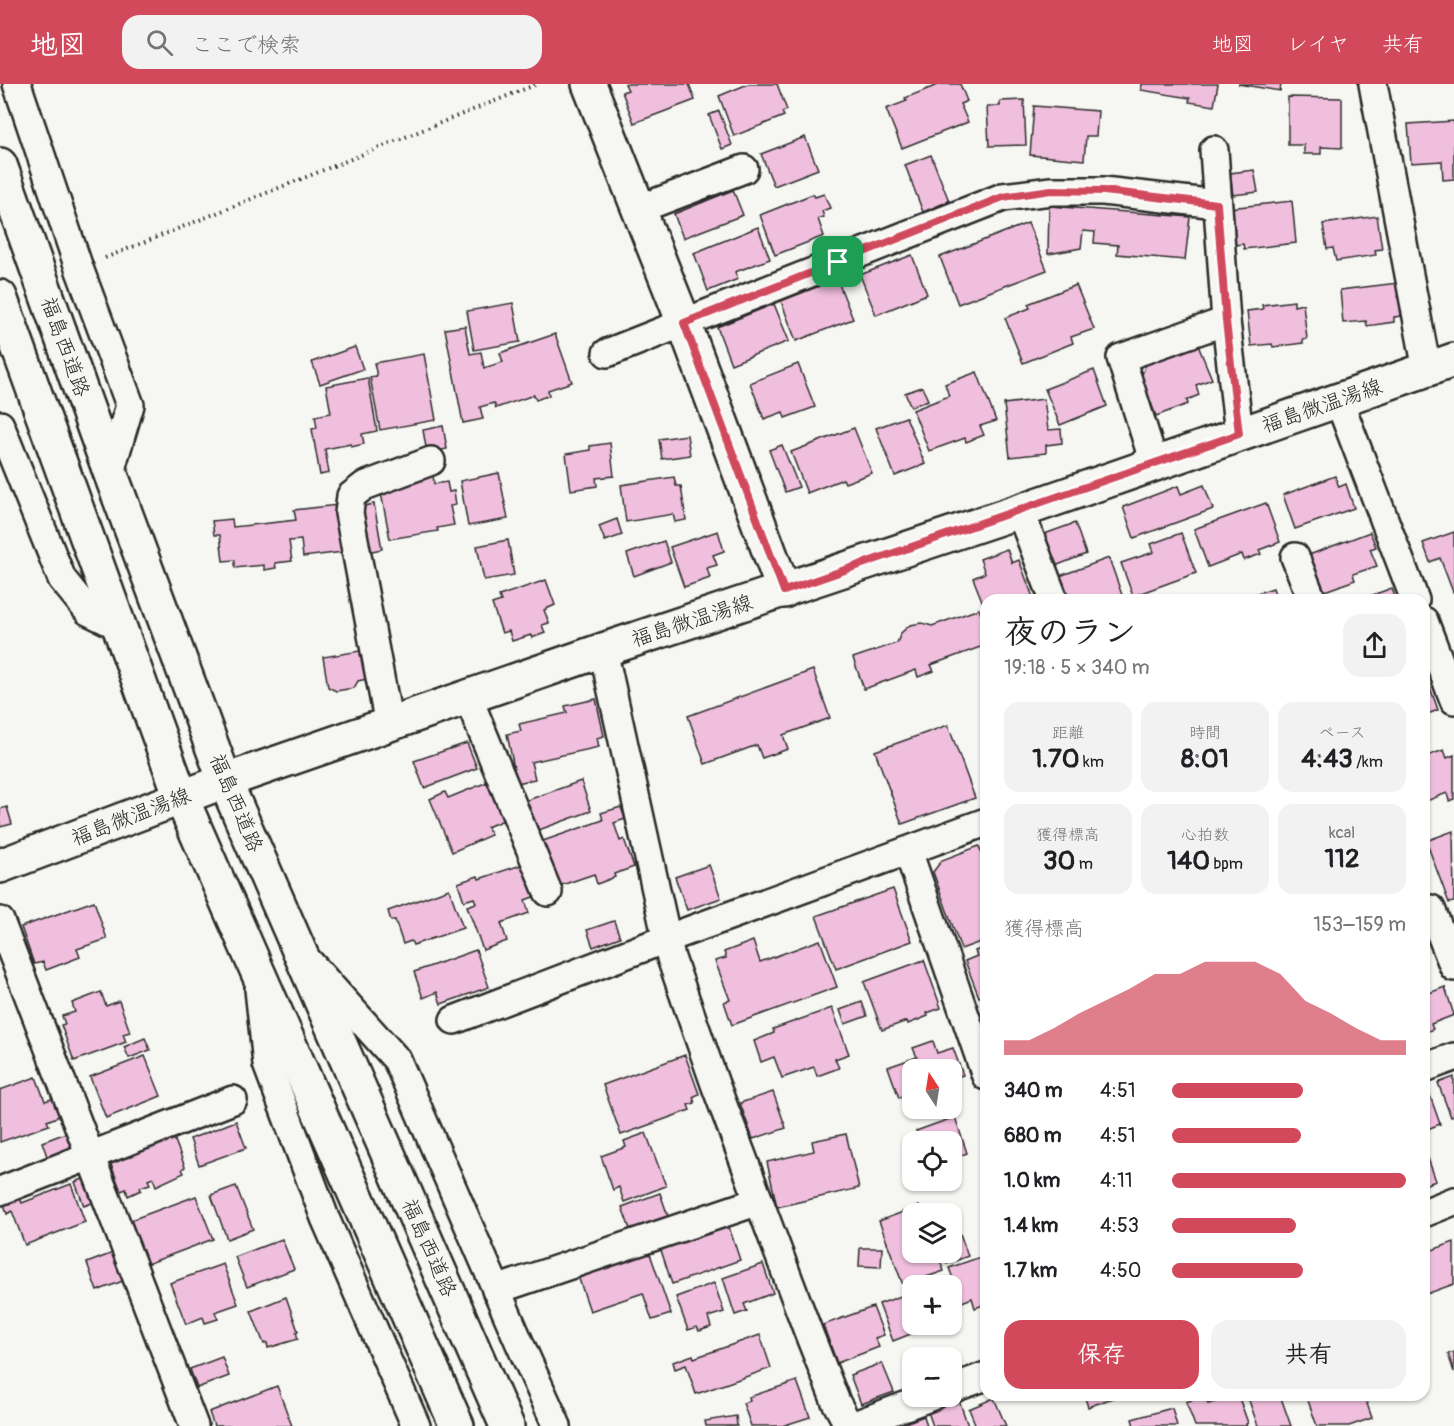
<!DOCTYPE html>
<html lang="ja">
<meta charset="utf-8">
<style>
body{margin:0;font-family:Pangolin,"Klee One",sans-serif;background:#f2f2f2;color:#202124;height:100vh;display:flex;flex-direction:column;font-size:22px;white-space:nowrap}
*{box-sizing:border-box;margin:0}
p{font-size:20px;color:#757577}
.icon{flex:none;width:33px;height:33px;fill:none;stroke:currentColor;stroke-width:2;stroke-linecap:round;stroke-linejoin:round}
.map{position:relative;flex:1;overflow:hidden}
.details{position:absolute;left:980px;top:510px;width:450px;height:807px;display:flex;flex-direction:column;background:#fff;border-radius:18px;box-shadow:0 2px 4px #0004}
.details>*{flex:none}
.needle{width:39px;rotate:348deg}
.controls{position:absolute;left:902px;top:975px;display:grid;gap:12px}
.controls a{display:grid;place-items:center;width:60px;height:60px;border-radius:12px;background:#fff;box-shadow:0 2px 4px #0004;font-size:30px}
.pin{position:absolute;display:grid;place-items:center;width:51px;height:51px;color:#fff;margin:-26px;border-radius:12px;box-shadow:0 3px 9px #0006}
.round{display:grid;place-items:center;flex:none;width:63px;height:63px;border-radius:18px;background:#f2f2f2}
.headline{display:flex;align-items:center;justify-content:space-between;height:102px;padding:0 24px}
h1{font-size:33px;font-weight:700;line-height:45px}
.stats{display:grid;grid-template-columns:repeat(3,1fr);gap:9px;height:102px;padding:6px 24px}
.stats div{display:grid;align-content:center;border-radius:15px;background:#f2f2f2;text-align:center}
.stats b{font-size:26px;font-weight:700}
.stats small{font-size:16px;font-weight:400}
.stats p{font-size:16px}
.chart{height:168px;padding:12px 24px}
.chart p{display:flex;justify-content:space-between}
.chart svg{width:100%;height:108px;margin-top:6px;fill:#d1495b;opacity:.7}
.cta{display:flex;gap:12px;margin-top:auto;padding:12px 24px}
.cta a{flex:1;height:69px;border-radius:18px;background:#d1495b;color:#fff;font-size:24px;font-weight:700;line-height:69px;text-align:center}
.cta a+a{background:#f2f2f2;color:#202124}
ul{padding:0 24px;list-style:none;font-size:20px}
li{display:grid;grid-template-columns:96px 72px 1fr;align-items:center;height:45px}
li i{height:15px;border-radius:8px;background:#d1495b}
header{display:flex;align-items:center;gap:36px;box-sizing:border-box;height:84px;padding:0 30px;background:#d1495b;color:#fff}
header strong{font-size:28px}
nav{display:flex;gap:33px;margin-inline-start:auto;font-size:21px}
.search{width:420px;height:54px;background:#f2f2f2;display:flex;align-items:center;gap:15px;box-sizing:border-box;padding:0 21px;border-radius:18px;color:#757577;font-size:22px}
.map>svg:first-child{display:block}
</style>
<header>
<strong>地図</strong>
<div class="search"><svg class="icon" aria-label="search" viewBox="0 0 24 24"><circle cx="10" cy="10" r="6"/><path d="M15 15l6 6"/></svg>ここで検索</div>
<nav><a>地図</a><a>レイヤ</a><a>共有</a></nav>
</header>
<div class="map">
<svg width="1454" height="1342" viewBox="0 0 1454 1342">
<rect width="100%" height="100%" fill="#f6f6f2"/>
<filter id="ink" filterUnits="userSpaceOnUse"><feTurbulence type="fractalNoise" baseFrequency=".0167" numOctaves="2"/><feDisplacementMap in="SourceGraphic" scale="12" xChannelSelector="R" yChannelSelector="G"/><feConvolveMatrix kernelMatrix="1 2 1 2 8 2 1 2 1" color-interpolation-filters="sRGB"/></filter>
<g filter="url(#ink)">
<g fill="#f1bfde" stroke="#2b2b2b" stroke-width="1.5">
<path d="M625,0H689L695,16L634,39L622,8L628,6Z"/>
<path d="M748,0H777L787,26L782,28L784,32L734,52L719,12Z"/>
<path d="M940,0H960L967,17L960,20L968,38L902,64L886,25L907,17L905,14Z"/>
<path d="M1142,0H1218L1214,22L1189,18L1190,14L1141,6Z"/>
<path d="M1238,0H1281L1280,7Z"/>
<path d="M1288,13L1342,14V64L1321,63V70H1304V61H1288Z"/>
<path d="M1024,16L1026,61L989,62L987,22H1000V17Z"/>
<path d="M1034,22L1098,27L1096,52H1086L1084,76L1030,71Z"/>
<path d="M719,27L732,61L722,65L709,31Z"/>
<path d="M1454,37V95L1443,96L1442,77L1411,79L1408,40Z"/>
<path d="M805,53L818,85L774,102L761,70Z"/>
<path d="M931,71L949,117L923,128L905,81Z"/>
<path d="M1254,86L1258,108L1233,111L1230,89Z"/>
<path d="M733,106L743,131L683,154L674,130Z"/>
<path d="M813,110L815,113L824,110L830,124L822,127L824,133L818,135L824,152L775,171L760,131Z"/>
<path d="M1292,117L1296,159L1244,165L1243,160L1234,161L1229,124Z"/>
<path d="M1049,122L1190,133L1185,176L1117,170L1118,161L1094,159L1095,148L1083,147L1081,164L1048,170Z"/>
<path d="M1377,132L1382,165L1375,166L1376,171L1336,177L1333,164L1327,165L1323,140Z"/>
<path d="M1028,139L1047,186L958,220L940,173Z"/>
<path d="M758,143L770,175L735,188L738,195L708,207L694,169Z"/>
<path d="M912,171L927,210L876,231L860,191Z"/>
<path d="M837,195L853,235L796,257L781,217Z"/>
<path d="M1398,199L1401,232L1394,233V238L1367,242L1366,237L1343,239L1340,206Z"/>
<path d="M1076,201L1094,245L1071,253L1073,259L1023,279L1005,234L1030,224L1028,220Z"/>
<path d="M1294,217V222L1303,220L1307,255L1303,256V259L1273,263L1272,260L1251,262L1247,227L1263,225L1262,221Z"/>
<path d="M513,219L520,258L474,266L467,227Z"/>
<path d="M774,220L789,257L731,280L717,243Z"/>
<path d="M465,242L470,270L481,268L484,284L503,278L500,269L555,250L572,298L548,306L549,311L536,316L534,311L496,324L494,319L480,323L483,335L463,339L445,245Z"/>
<path d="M1197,259L1212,295L1196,301L1199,311L1187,316L1188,320L1156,332L1141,293L1147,278Z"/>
<path d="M355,263L363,285L320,300L312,278Z"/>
<path d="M424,270L436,336L380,346L370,293L377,292L374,279Z"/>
<path d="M798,280L815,323L785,334L783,328L764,335L750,299Z"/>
<path d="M1094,286L1107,322L1060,341L1045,305Z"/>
<path d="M977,288L996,337L980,342L984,351L966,358L965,354L929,367L913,326L949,312L945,300Z"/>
<path d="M368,294L377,347L362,350L364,360L351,363V360L325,365L329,389L320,391L312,345L317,344L315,332L331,329L326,302Z"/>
<path d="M922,303L928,316L911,323L905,309Z"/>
<path d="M1044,315L1048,346L1061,345L1062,359L1046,361V369L1010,373L1004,320Z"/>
<path d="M906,333L925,380L895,392L876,344Z"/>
<path d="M443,342L447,365L427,369L423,346Z"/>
<path d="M854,344L872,389L845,399L843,395L807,409L791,368Z"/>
<path d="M687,351L690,371L662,375L659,355Z"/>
<path d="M610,359L614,392L596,394L597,402L571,406L566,370L590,366V362Z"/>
<path d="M782,361L799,403L785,408L769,366Z"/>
<path d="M499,389L508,435L468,442L460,397Z"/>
<path d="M433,390L434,400L447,398L449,408L454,407L456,421L450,422L454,441L437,444L438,447L390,455L381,409L391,407L390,403Z"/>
<path d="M1335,392L1339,403L1346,400L1354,424L1295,445L1283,411Z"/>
<path d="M674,393L676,402H681L686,436L675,438L673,430L626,438L621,401Z"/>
<path d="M1204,401L1213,425L1134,454L1123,423L1178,402L1181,410Z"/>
<path d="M1266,419L1280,458L1259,466L1261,470L1244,476L1242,470L1208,483L1194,445Z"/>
<path d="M374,420L382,465L367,468L359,423Z"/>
<path d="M338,421L343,468L303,473L301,456L289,457L292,477L275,479L276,484L264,486V481L235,484V476L223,477L220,451H214L212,437L232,435L233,443L296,436L294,426Z"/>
<path d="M617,435L622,451L605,457L599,442Z"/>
<path d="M1075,439L1086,470L1050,484L1039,452Z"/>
<path d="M718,447L724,467L713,471L717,481L707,484L710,494L684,503L670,463Z"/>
<path d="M1370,448L1376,463L1370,465L1377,482L1353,490L1355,496L1322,508L1309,471Z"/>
<path d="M1454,448V508H1453L1440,474L1430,478L1423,459Z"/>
<path d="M1181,449L1196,489L1133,512L1121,479L1154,468L1151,460Z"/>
<path d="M508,456L514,491L484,496L477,462Z"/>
<path d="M664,457L671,478L634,492L627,470Z"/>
<path d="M1007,465L1012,479L1019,476L1034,516H986V527L973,494L985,489L980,475Z"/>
<path d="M1109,474L1122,511L1108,516H1066L1057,493Z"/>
<path d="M546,496L555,521L544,526L549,539L542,541L545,549L532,554L531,551L512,557L509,547L502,549L492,520L501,517L499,512Z"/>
<path d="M1273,504L1277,516H1236Z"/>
<path d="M1392,504L1396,516H1359Z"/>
<path d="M979,525L986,543V561L931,581L934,587L918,593L916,586L864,605L853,574L897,559L901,549L910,541L922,539L932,542Z"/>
<path d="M366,566L371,594L358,597L354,604L336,607L328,603L323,573Z"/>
<path d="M813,586L830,634L783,651L788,665L762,674L757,661L705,680L688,632Z"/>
<path d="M1430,603L1438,626L1425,631L1428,640L1424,641V605Z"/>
<path d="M596,615L604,652L597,654L599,663L531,678L535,695L517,699L507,650L521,647L519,640L567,629L565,622Z"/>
<path d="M948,641L975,714L902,740L875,667Z"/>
<path d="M467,659L477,684L424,704L414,677Z"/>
<path d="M1444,666L1447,674L1454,671V715L1449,717L1447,709L1424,718V673Z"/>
<path d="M490,697L506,735L487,743L491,751L452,768L430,715L445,708L448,714Z"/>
<path d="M581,697L591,727L536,747L525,717Z"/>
<path d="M7,723L12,740L0,743V725Z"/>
<path d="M621,723L625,735L614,739L620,757L624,755L634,783L614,790L615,793L597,800L594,790L559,802L543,757L603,736L601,729Z"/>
<path d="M1453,747L1454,818L1449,819L1426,757Z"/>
<path d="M979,762L986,780L982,782L986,790V856L961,865L933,788L942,776Z"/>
<path d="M524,780L536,812L525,816L529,829L501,839L507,857L483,866L467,822L476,819L474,814L464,817L458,799L478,792L479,795Z"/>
<path d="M709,781L721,814L687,826L675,793Z"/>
<path d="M449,805L463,844L413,861L411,857L403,860L395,836L391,837L388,827Z"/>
<path d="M893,805L912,857L836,885L816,832Z"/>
<path d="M94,817L107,855L77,865L80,873L46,886L43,878L34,880L21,843Z"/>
<path d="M614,837L620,853L593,863L587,846Z"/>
<path d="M820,856L837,903L732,941L724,918L730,916L715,877L726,874L724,868L753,857L760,878Z"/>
<path d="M986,863V911L979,913L965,877L977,872L975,867Z"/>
<path d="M476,866L489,903L441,920L437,908L423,914L414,888Z"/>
<path d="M924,876L941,924L927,929L928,932L908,940L907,937L882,946L864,898Z"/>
<path d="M1445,903L1454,931L1431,940L1433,945L1424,949V911Z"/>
<path d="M101,908L106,922L119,917L130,948L123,950L126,958L74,977L61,941L65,940L62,932L75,928L72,919Z"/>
<path d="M862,918L867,932L845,940L840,926Z"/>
<path d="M832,924L849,970L835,975L839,984L817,992L814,983L782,994L774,973L761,978L754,957L774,949L773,945Z"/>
<path d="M145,954L150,966L129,974L124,963Z"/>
<path d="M933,957L937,969L953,964L963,991L951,995V986H912V1009L899,1014L888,983L917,973L913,964Z"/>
<path d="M685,971L699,1010L693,1013L695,1019L688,1021L690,1026L621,1051L603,1001Z"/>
<path d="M145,972L161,1012L106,1034L90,993Z"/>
<path d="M36,993L45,1017L55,1014L62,1031L47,1037L49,1041L0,1058V1006Z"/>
<path d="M1454,993V1032L1451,1033L1438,999Z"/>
<path d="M1427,1003L1440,1040L1425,1046L1426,1050L1424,1051V1004Z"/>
<path d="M773,1008L786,1044L753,1055L740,1019Z"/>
<path d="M955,1033L967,1069L951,1075V1058H920L916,1047Z"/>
<path d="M236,1037L246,1064L199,1081L190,1055Z"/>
<path d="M74,1046L80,1063L48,1075L42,1058Z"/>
<path d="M646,1049L666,1102L624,1118L619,1103L613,1106L601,1072L626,1063L624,1057Z"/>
<path d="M846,1050L859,1104L777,1123L767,1078L814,1067L812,1057Z"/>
<path d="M174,1054L185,1083L182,1085L184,1089L156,1102L153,1094L148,1096L150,1100L140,1103L141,1106L128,1112L126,1105L121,1107L110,1078Z"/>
<path d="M1424,1063L1436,1097L1424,1101Z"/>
<path d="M91,1092L100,1116L84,1122L75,1098Z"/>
<path d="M71,1100L85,1138L25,1161L12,1127L7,1130L4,1120L20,1114L22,1119Z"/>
<path d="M236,1102L253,1145L227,1155L211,1111Z"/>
<path d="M660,1109L668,1132L630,1145L622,1123Z"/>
<path d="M196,1112L213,1155L147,1180L131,1136Z"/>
<path d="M919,1122L922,1130H912V1168H937L944,1187L903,1201L879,1137Z"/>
<path d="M727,1137L740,1176L672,1200L659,1160Z"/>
<path d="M958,1144L968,1172L947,1180L943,1168H951V1146Z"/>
<path d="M282,1155L294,1185L247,1203L235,1173Z"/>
<path d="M1454,1158V1200L1424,1211V1169Z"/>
<path d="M860,1164H882L881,1183L859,1182Z"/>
<path d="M118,1167L128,1195L97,1207L87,1179Z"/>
<path d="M649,1167L671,1230L652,1236L643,1209L590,1227L578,1192Z"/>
<path d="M986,1171V1220L975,1224L972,1214L962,1218L949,1184Z"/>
<path d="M223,1180L238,1220L215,1228L218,1235L205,1239L203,1233L186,1240L170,1199Z"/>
<path d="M763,1180L773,1209L744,1220L747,1227L735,1231L723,1194Z"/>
<path d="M714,1199L724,1228L708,1233L711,1243L699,1247L697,1243L688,1246L676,1213Z"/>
<path d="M912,1208V1240H936L893,1257L879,1220Z"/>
<path d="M286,1213L298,1247L296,1248L298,1255L268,1264L267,1259L264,1260L251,1227Z"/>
<path d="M873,1223L884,1251L875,1254L879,1263L837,1279L823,1241Z"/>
<path d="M760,1251L771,1284L696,1310L686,1281L675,1285L673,1278L693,1271L694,1274Z"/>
<path d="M924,1265L927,1274H912L911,1287L906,1272Z"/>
<path d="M1454,1268V1288L1448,1270Z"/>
<path d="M222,1273L229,1292L197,1304L190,1285Z"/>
<path d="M882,1279L894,1308L861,1320L850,1291Z"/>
<path d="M797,1297L810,1333L782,1342H751L743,1319L750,1317L749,1313Z"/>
<path d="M277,1302L292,1342H214L209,1328Z"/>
<path d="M1084,1311H1121L1088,1323Z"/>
<path d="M1205,1311L1208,1320L1238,1311L1248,1339L1246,1340L1247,1342H1195L1186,1318Z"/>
<path d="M1247,1311H1280L1291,1342H1258Z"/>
<path d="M1306,1311H1364L1372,1334L1349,1342H1317Z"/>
<path d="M958,1313L968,1342H933L927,1325Z"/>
<path d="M994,1314L1006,1342H976L969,1325Z"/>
<path d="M1172,1324L1177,1342H1134L1132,1335Z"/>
<path d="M736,1332L737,1342H706L705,1337Z"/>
<path d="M924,1332L927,1342H897Z"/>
</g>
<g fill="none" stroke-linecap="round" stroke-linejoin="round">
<defs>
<g id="street">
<path d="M17,0L79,184L130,321L110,388"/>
<path d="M1373,0L1427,286"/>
<path d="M1214,66L1226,237L1239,350"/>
<path d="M639,125L744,85"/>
<path d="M607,269L1003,113L1051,107H1103L1217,120"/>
<path d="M1339,317L1415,516"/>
<path d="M0,341L62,495L88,527L119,542"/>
<path d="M1154,379L1121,274L1226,237"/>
<path d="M1020,427L1054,516"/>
<path d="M1295,473L1312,516"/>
<path d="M1424,537L1454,616"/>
<path d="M603,566L671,874L715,1000L809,1250L836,1318L849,1342"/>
<path d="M468,613L548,808"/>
<path d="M389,641L349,429L351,412L364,402L431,377"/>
<path d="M908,767L986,992"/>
<path d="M1424,828L1431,825L1454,883"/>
<path d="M0,837L194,1342"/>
<path d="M309,878L397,976L520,1260L557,1342"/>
<path d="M259,905L267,980L325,1134L416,1342"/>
<path d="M454,936L666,855L986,738"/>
<path d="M1424,984L1454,973"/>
<path d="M0,1107L233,1016"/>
<path d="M1424,1129L1454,1117"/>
<path d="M496,1206L759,1117"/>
<path d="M951,1305L986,1292"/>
<path d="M852,1342L932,1312"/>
</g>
<g id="secondary">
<path d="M589,0L684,239L784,507"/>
<path d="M0,782L225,697L603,566L1020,427L1454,276"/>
</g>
<g id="highway">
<path d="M0,81L110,388L225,697L507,1342"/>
<path d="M0,213L181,713L457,1342"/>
</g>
</defs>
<use href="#street" stroke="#2b2b2b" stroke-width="32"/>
<use href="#secondary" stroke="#2b2b2b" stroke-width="38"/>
<use href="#highway" stroke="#2b2b2b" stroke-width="38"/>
<path stroke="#2b2b2b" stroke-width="4" stroke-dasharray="1.5 4.5" stroke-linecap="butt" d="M105,174L537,0"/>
<use href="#street" stroke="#f6f6f2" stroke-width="27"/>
<use href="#secondary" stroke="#f6f6f2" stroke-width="33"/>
<use href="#highway" stroke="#f6f6f2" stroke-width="33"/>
</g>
</g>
<g fill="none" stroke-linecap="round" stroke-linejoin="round" filter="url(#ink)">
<defs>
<path id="route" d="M1051,106L1104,107L1217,120L1226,237L1239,350L784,507L684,239L1003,113Z"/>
</defs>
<use href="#route" stroke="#fff" stroke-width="12"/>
<use href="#route" stroke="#d1495b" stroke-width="8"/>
</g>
<g text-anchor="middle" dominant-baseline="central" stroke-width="6" stroke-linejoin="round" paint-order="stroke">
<g font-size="21" fill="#2b2b2b" stroke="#f6f6f2">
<text transform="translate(65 263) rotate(70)">福島西道路</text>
<text transform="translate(1322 322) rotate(-19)">福島微温湯線</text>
<text transform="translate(692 537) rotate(-18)">福島微温湯線</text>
<text transform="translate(236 719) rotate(67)">福島西道路</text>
<text transform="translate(131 733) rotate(-21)">福島微温湯線</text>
<text transform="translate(429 1164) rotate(66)">福島西道路</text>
</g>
</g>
</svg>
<div class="controls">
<a><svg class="needle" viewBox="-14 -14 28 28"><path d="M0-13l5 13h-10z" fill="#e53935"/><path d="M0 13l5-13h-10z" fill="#757577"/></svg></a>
<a><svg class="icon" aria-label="locate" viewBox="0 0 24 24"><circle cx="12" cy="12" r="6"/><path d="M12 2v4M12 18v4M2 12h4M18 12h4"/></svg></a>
<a><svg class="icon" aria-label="layers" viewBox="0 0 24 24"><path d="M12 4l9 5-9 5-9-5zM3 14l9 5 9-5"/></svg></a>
<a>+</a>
<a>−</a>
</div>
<div class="pin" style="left:838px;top:178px;background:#1e9e55"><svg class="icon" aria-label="arrive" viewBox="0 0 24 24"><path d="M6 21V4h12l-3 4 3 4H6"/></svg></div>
<section class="details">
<div class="headline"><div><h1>夜のラン</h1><p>19:18 · 5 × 340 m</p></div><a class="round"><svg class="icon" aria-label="share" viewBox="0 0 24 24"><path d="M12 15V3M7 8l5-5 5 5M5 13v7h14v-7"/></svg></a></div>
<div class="stats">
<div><p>距離</p><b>1.70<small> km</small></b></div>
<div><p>時間</p><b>8:01</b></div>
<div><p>ペース</p><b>4:43<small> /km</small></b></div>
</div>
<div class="stats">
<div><p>獲得標高</p><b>30<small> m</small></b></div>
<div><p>心拍数</p><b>140<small> bpm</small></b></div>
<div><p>kcal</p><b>112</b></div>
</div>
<div class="chart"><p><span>獲得標高</span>153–159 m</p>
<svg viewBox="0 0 160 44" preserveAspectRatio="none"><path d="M0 44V38L10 38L20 33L30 27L40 22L50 17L60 11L70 11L80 6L90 6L100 6L110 11L120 22L130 27L140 33L150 38L160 38V44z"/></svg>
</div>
<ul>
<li><b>340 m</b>4:51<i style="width:56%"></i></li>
<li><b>680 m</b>4:51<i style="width:55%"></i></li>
<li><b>1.0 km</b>4:11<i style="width:100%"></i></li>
<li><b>1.4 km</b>4:53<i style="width:53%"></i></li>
<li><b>1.7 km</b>4:50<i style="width:56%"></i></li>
</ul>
<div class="cta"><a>保存</a><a>共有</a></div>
</section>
</div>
